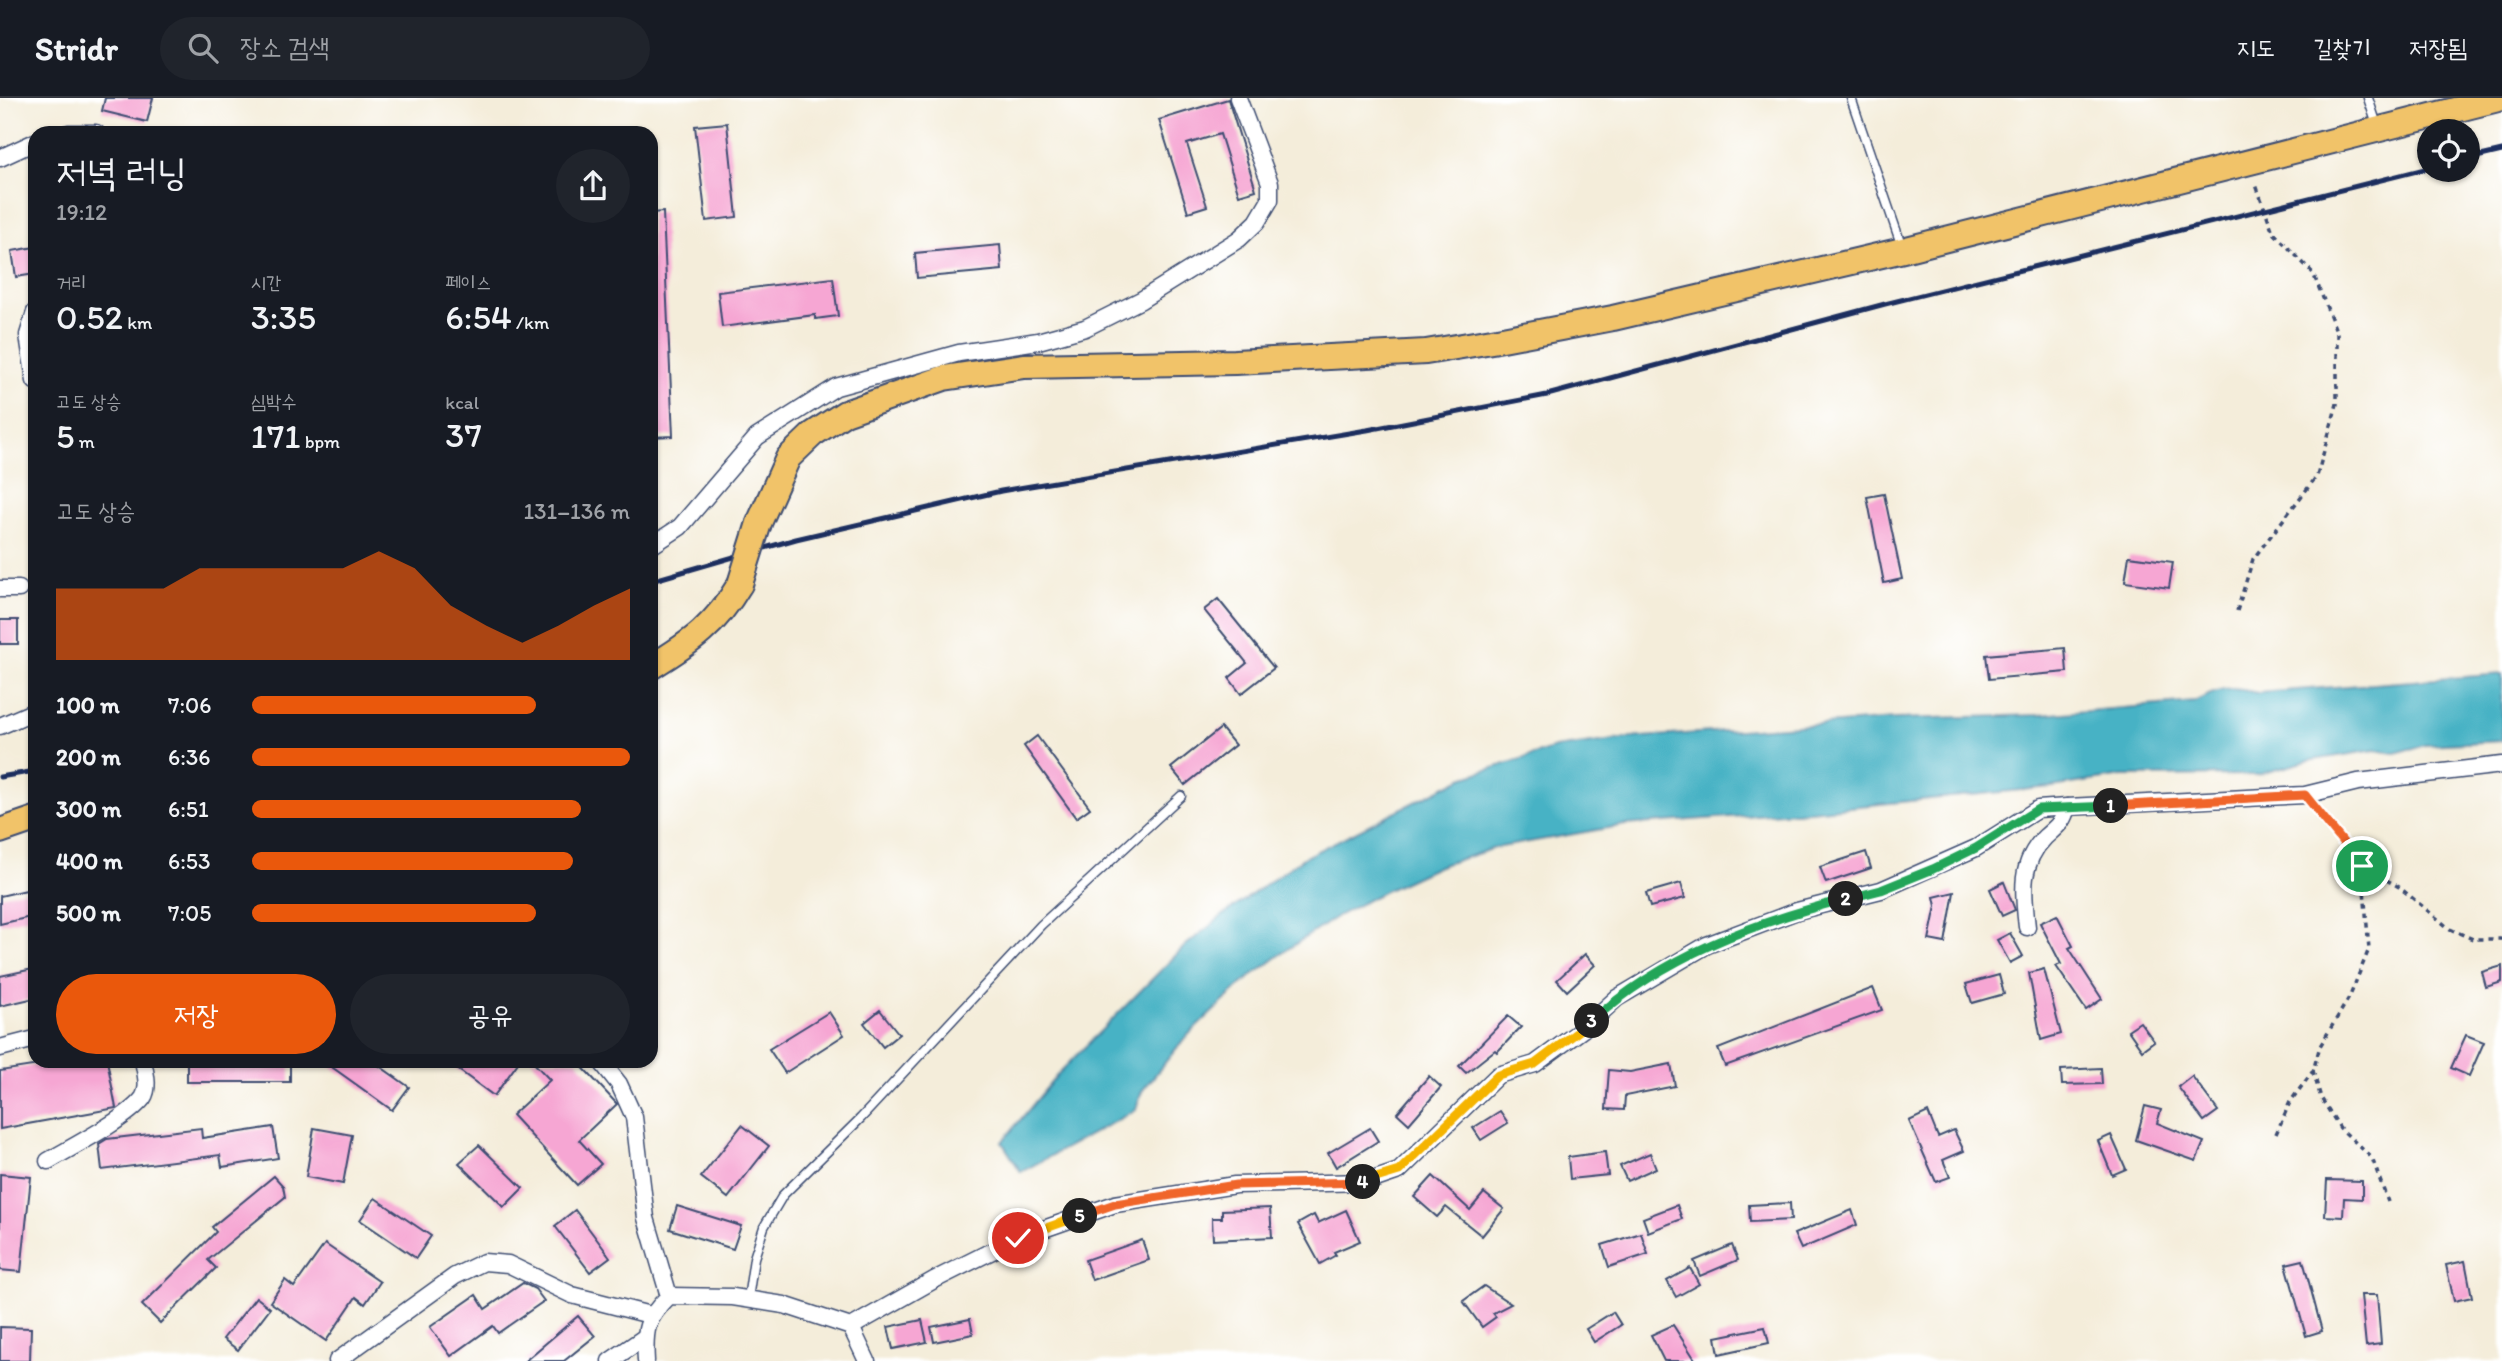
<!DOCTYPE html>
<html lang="ko">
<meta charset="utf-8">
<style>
body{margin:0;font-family:Itim,"Poor Story",sans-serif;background:#20242c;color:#f1f3f6;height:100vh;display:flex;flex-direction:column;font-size:26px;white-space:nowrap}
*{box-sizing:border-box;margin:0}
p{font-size:23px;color:#9ea1a6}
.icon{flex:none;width:38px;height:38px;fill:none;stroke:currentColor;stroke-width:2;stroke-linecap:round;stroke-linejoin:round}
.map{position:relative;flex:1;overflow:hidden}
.side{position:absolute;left:28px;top:28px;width:630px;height:942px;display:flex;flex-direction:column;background:#171b24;border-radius:21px;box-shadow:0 2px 5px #0004}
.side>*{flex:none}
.buttons{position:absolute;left:2417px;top:21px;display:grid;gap:14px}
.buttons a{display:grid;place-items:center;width:63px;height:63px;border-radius:50%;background:#171b24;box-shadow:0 2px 5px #0004;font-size:35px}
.pin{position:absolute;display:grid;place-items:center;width:60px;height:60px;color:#fff;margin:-30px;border:4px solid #fff;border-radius:50%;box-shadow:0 2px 7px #0007}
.km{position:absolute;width:35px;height:35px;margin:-18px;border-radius:50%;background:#222;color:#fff;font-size:19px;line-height:35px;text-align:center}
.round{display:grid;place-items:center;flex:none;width:74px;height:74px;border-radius:37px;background:#20242c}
.headline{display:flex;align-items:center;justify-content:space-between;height:119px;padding:0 28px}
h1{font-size:38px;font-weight:600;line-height:52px}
.figures{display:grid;grid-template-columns:repeat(3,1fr);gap:10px;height:119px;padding:7px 28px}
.figures div{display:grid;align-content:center}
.figures b{font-size:35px;font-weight:600}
.figures small{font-size:19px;font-weight:400}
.figures p{font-size:19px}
.chart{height:196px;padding:14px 28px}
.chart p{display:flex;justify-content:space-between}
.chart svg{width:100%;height:126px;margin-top:7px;fill:#ea580c;opacity:.7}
.primary-button{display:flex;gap:14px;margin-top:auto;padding:14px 28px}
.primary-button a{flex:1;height:80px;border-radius:42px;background:#ea580c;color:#fff;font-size:28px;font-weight:600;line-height:80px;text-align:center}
.primary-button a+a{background:#20242c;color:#f1f3f6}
ul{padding:0 28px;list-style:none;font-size:23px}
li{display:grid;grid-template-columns:112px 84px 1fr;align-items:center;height:52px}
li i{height:18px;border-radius:9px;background:#ea580c}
header{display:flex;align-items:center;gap:42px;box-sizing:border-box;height:98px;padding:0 35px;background:#171b24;border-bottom:2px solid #363941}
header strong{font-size:33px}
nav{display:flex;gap:38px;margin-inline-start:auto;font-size:24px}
.search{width:490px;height:63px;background:#20242c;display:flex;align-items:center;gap:18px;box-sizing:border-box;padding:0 24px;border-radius:38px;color:#9ea1a6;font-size:26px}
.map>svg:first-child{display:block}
</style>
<header>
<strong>Stridr</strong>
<div class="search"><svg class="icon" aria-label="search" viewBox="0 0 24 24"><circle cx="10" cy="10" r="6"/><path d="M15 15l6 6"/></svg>장소 검색</div>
<nav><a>지도</a><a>길찾기</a><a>저장됨</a></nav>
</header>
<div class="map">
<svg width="2502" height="1263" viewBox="0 0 2502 1263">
<rect width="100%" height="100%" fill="#fff"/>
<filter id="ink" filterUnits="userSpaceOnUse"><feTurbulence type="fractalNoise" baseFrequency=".0143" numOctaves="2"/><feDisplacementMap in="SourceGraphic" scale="14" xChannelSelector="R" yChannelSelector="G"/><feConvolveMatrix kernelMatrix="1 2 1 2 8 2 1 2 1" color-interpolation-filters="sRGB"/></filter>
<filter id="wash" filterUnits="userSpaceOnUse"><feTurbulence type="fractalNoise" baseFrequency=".00686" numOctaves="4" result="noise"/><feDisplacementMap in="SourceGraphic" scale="28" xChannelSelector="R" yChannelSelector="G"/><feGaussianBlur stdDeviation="1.57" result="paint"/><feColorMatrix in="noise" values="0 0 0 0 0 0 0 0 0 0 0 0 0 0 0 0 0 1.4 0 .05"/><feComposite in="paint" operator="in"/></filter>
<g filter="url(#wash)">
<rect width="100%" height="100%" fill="#f4edda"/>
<path fill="#47b2c5" stroke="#317092" stroke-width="2" d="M2502,576V643L2425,647L2395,655L2375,652L2307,663L2257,677L2122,678L2052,689L1809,713L1625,727L1495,750L1439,768L1385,793L1339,817L1288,851L1244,884L1184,941L1142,993L1136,1011L1125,1018L1021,1074L1002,1044L1059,975L1185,848L1222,818L1303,760L1462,680L1555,650L1629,640L1895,621L2040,617L2194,604C2220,590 2230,588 2258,595Z"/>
<g id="blocks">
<g fill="#f6a6d3">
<path d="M105,0H153L147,24L102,13Z"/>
<path d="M1228,1L1256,92L1239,97L1220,36L1187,46L1207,108L1188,114L1159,22Z"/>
<path d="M727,25L737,119L706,123L695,28Z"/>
<path d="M663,114L673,338L651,339V115Z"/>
<path d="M1000,147L1002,172L917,180L915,155Z"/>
<path d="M35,149V176L16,179L12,153Z"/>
<path d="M833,180L838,218L815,221V217L722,229L718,194Z"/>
<path d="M1884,396L1902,481L1884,485L1867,399Z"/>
<path d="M2129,458L2173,464L2169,490L2125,484Z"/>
<path d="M1218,501L1274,570L1241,596L1229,580L1247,565L1204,512Z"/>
<rect x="0" y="522" width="18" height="24"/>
<path d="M2065,550L2067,574L1989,581L1986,557Z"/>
<path d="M1221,630L1235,647L1185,687L1171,670Z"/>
<path d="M1037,638L1090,710L1076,720L1024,648Z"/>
<path d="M1866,754L1871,770L1826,785L1820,769Z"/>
<path d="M2004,784L2015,812L2002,818L1990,791Z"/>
<path d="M1681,785L1685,800L1650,809L1646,795Z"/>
<path d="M35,790V818L0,826V798Z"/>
<path d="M1954,794L1945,845L1929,842L1936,808L1934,799Z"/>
<path d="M2057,817L2073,848L2069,850L2102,901L2086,912L2056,868L2061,866L2040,825Z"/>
<path d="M2010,835L2023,858L2010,865L1997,842Z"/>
<path d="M1585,856L1595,867L1567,893L1557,882Z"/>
<path d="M2502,868V884L2486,889L2482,874Z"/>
<path d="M33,871L35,900L0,908V878Z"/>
<path d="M2044,871L2061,936L2041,942L2029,875Z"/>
<path d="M1999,877L2004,896L1972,905L1966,886Z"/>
<path d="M1873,890L1882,912L1725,968L1718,951Z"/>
<path d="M880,912L899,936L883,949L864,925Z"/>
<path d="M829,914L844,937L785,975L769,951Z"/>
<path d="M1508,918L1521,929L1497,954L1495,952L1466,975L1459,968Z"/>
<path d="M2140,924L2154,943L2142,952L2128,932Z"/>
<path d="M2466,937L2484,944L2469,978L2451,970Z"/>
<path d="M71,962H107L116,1010L0,1031V973Z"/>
<rect x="187" y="962" width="103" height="22"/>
<path d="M322,962H371L409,989L392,1012Z"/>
<path d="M445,962H520L494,998Z"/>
<path d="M531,962H576L617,1006L579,1042L601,1066L577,1087L512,1017L550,982Z"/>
<path d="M1671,966L1675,988L1625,998L1624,1012L1606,1011L1609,972L1630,974Z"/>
<path d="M2101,970L2102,986L2062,987L2061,972Z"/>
<path d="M1429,978L1441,989L1409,1026L1397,1015Z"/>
<path d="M2192,978L2218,1013L2204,1023L2178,989Z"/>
<path d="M2145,1008L2161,1012L2157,1025L2204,1044L2196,1063L2136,1042Z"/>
<path d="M1500,1013L1508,1025L1481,1042L1473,1030Z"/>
<path d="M1928,1014L1938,1039L1954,1032L1964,1053L1943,1062L1950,1079L1936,1084L1909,1023Z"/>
<path d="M742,1027L769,1048L728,1100L701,1079Z"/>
<path d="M273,1029L278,1060L222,1069L220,1057L102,1072L99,1046L107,1041L201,1030L202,1040Z"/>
<path d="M314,1030L352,1037L343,1086L306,1079Z"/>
<path d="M1370,1030L1378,1043L1336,1069L1328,1055Z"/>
<path d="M2111,1037L2126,1071L2112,1077L2098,1043Z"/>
<path d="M479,1047L523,1090L504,1109L459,1065Z"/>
<path d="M1605,1054L1608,1077L1570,1081L1568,1059Z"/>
<path d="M1650,1055L1656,1070L1627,1083L1620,1068Z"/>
<path d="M0,1076L31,1079L21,1174L0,1172Z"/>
<path d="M274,1078L283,1088L285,1099L208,1162L216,1170L160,1225L142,1207L216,1134L212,1129Z"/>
<path d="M1433,1078L1470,1112L1484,1095L1504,1111L1482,1138L1446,1109L1437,1119L1414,1099Z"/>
<path d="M2327,1082L2362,1083V1101L2344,1100L2343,1119L2325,1118Z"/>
<path d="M375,1100L431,1138L416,1160L360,1122Z"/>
<path d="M1790,1105L1791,1122L1750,1124L1749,1107Z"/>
<path d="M1677,1107L1682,1121L1648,1134L1643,1120Z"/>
<path d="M677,1108L741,1128L733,1151L670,1131Z"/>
<path d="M1270,1110L1272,1139L1213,1142L1212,1120H1222V1112Z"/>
<path d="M575,1112L610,1159L590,1174L555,1128Z"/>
<path d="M1346,1112L1360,1143L1334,1154L1336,1157L1320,1166L1298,1126L1314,1117L1318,1125Z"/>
<path d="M1852,1112L1857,1127L1801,1151L1794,1136Z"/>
<path d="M1641,1135L1648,1156L1609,1169L1602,1147Z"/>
<path d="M1142,1142L1149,1162L1092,1182L1085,1162Z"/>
<path d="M325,1146L380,1184L365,1206L356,1199L326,1243L270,1204L285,1182L294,1189Z"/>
<path d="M1732,1147L1738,1162L1700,1178L1694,1163Z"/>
<path d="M2303,1162L2322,1233L2306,1238L2286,1166Z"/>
<path d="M2465,1163L2472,1199L2454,1203L2446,1167Z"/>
<path d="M1690,1170L1699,1186L1676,1199L1667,1183Z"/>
<path d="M523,1185L535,1191L544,1203L498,1235L493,1228L451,1258L430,1229L476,1197L485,1211Z"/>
<path d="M1484,1188L1511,1206L1493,1215L1496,1219L1482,1229L1463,1203Z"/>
<path d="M2361,1197H2377L2381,1246L2366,1248Z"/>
<path d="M256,1199L270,1210L238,1252L223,1241Z"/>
<path d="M1613,1214L1621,1227L1594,1244L1586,1231Z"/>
<path d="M578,1218L595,1238L564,1263H525Z"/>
<path d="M970,1221L973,1236L934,1244L931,1229Z"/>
<path d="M922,1222L927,1244L893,1251L888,1229Z"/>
<path d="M1673,1227L1696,1263H1664L1651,1237Z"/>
<path d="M0,1229L31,1230L30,1263H0Z"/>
<path d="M1765,1229L1769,1245L1719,1256L1716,1239Z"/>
</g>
</g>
</g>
<g filter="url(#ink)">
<use href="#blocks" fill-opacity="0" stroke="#3c4c71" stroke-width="2"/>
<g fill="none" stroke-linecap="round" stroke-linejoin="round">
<defs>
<g id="service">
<path d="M1851,0L1902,149"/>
<path d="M2368,0L2377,27"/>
<path d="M748,1201L754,1160L764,1129L783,1097L861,1020L1041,827L1181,698"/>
</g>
<g id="minor">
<path d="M68,35H96"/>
<path d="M0,60L35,44"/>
<path d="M35,214L28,237L35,283"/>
<path d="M651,448L680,429L757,339L836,289L959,255L1038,243L1085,230L1141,202L1239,141L1257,124L1270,102V85L1238,0"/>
<path d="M0,491H19"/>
<path d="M0,628L35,613"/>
<path d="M2067,709L2305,697L2358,684L2502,667"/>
<path d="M0,950L35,941"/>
<path d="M600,962L619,986L634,1019L646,1120L669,1198"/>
<path d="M48,1063C72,1049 127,1021 143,1000C150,989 145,974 143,962"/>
<path d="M851,1229L934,1182L1018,1140L1115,1106L1235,1087L1367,1084L1399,1073L1498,977L1535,966L1583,931L1617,900L1707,847L1797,813L1881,792L1976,750L2038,711L2067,709C2063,725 2057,728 2045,739C2019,765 2023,795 2027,829"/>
<path d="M337,1263L455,1178L484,1164L508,1166L572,1197L650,1217"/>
<path d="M610,1263L645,1239"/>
<path d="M646,1263C644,1231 646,1221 669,1198L733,1199L784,1207L851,1229L867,1263"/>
</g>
<g id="primary">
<path d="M759,425L788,360L813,336L845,315L944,280L1024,268L1235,264L1426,254L1492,243L1613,220L1903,152L2502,0"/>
<path d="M651,569C692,544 715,528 740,486"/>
<path d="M0,733L35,721"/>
</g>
</defs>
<use href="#service" stroke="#3c4c71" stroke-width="11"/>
<use href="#minor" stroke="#3c4c71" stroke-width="19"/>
<use href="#primary" stroke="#3c4c71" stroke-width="28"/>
<g stroke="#3c4c71" stroke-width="3.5" stroke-dasharray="5 5" stroke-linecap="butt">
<path d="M2237,513L2253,461L2317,378L2337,306V235L2313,175L2273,134L2255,84"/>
<path d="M2317,712L2362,768L2399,789L2450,831L2473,841H2502"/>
<path d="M2313,973L2321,1000L2340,1030L2372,1060L2388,1104"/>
<path d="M2276,1036L2290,1004L2313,973L2320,948L2350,898L2369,851L2362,768"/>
</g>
<use href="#service" stroke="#fff" stroke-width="8"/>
<use href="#minor" stroke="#fff" stroke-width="16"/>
<use href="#primary" stroke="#f1c369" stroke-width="24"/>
<g stroke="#1b2f5e" stroke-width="5">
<path d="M2468,61L2502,53"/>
<path d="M651,483L796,441L1001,393L1367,332L1547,297L1885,206L2429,70"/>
<path d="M0,679L35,673"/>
</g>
<defs>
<path id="primary-bridge" d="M740,486L759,425"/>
</defs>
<use href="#primary-bridge" stroke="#3c4c71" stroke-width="28" stroke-linecap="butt"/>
<use href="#primary-bridge" stroke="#f1c369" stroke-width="24"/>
</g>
</g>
<g fill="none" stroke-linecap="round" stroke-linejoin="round" filter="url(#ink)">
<defs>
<path id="split-1" d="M2111,708L2305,697L2362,768"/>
<path id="split-2" d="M1846,801L1881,792L1933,771L1976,750L2038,711L2111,708"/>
<path id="split-3" d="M1592,923C1662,859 1755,824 1846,801"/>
<path id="split-4" d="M1363,1084L1399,1073L1498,977L1535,966L1592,923"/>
<path id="split-5" d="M1080,1118L1115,1106L1236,1087L1363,1084"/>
<path id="split-6" d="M1018,1140L1080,1118"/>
</defs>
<use href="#split-1" stroke="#fff" stroke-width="14"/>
<use href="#split-2" stroke="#fff" stroke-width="14"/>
<use href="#split-3" stroke="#fff" stroke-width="14"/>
<use href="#split-4" stroke="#fff" stroke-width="14"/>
<use href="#split-5" stroke="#fff" stroke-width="14"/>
<use href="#split-6" stroke="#fff" stroke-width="14"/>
<use href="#split-1" stroke="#f0652b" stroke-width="9"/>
<use href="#split-2" stroke="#22a559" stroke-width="9"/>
<use href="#split-3" stroke="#22a559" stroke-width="9"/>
<use href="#split-4" stroke="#f5b400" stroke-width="9"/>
<use href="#split-5" stroke="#f0652b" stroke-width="9"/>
<use href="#split-6" stroke="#f5b400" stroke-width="9"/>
</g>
</svg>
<div class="buttons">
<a><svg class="icon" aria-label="locate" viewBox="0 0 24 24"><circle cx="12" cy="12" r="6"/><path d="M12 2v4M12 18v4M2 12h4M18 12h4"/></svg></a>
</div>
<div class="pin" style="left:2362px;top:768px;background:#1e9e55"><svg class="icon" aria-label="arrive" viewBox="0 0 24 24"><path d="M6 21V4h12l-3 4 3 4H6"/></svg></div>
<div class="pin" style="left:1018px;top:1140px;background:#d93025"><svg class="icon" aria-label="check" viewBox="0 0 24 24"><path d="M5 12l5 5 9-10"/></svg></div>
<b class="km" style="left:2111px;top:708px">1</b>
<b class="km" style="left:1846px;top:801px">2</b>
<b class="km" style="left:1592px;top:923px">3</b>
<b class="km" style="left:1363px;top:1084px">4</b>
<b class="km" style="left:1080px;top:1118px">5</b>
<section class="side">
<div class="headline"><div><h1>저녁 러닝</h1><p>19:12</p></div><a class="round"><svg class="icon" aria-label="share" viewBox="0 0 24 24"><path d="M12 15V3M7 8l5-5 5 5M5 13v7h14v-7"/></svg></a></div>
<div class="figures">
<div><p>거리</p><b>0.52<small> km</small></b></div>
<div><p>시간</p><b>3:35</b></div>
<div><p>페이스</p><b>6:54<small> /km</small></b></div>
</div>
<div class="figures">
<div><p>고도 상승</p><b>5<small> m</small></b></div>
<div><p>심박수</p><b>171<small> bpm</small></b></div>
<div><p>kcal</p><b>37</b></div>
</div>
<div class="chart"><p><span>고도 상승</span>131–136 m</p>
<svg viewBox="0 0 160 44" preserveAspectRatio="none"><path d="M0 44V19L10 19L20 19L30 19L40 12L50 12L60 12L70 12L80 12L90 6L100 12L110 25L120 32L130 38L140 32L150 25L160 19V44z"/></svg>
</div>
<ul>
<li><b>100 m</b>7:06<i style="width:75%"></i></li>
<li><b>200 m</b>6:36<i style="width:100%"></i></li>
<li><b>300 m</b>6:51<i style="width:87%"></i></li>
<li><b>400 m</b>6:53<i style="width:85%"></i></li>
<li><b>500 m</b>7:05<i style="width:75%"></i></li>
</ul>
<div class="primary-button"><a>저장</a><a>공유</a></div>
</section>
</div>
